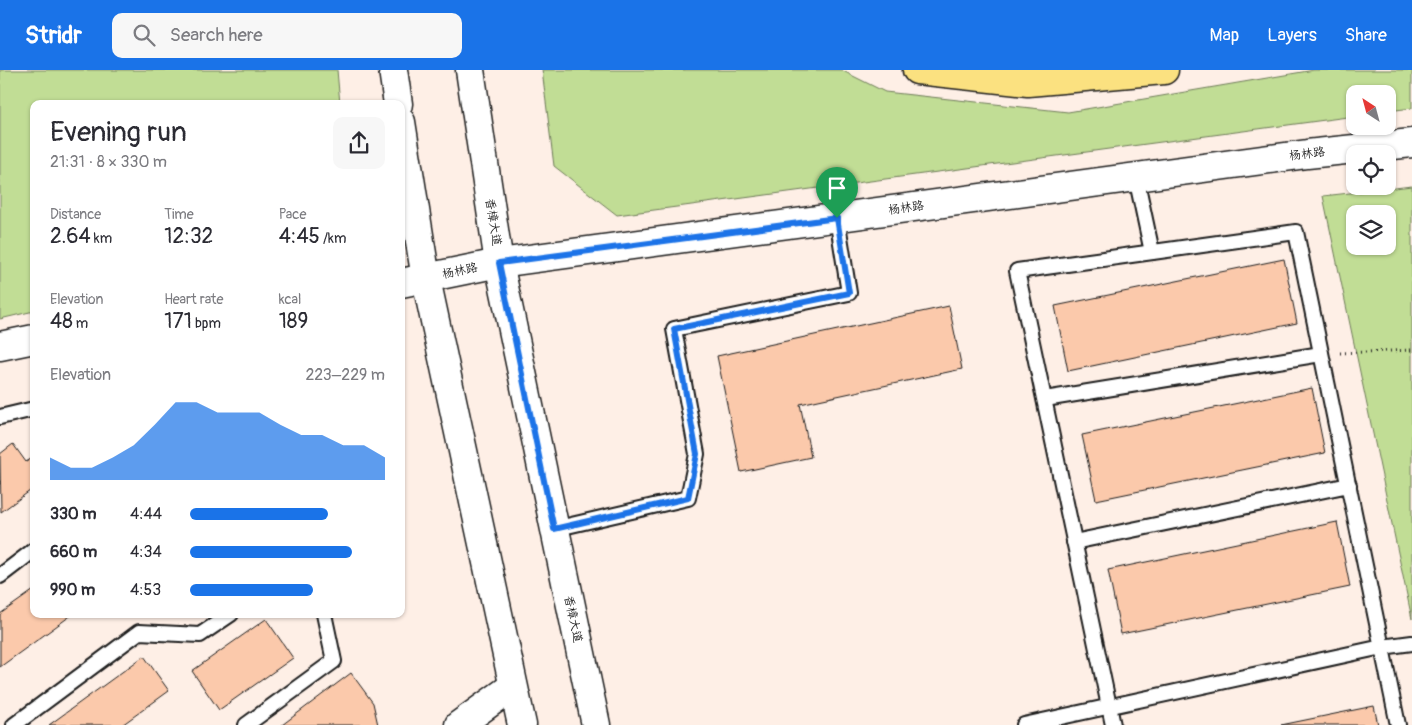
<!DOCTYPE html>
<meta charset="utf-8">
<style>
body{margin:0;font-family:Pangolin,"LXGW WenKai TC",sans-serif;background:#f7f7f7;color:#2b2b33;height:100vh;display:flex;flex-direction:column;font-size:19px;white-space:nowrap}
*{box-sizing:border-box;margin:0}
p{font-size:16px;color:#7c7c81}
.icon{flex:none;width:28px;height:28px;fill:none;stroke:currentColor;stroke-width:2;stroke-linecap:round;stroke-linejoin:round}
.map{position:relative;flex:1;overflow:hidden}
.panel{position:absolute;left:30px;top:30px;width:375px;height:518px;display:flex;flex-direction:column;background:#fff;border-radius:10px;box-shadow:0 1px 4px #0004}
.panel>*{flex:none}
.needle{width:32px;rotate:324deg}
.buttons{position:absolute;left:1346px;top:15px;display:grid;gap:10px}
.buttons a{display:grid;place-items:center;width:50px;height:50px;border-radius:10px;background:#fff;box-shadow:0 1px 4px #0004;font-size:25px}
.pin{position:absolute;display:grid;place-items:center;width:42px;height:42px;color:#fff;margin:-51px -21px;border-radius:50% 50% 50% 0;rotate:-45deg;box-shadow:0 0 5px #0007}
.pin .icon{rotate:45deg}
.round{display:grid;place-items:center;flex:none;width:52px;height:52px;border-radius:10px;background:#f7f7f7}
.head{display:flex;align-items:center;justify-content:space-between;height:85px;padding:0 20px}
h1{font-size:28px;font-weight:600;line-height:38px}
.metrics{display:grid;grid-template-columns:repeat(3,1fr);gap:8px;height:85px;padding:5px 20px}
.metrics div{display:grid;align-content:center}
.metrics b{font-size:21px;font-weight:600}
.metrics small{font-size:14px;font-weight:400}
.metrics p{font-size:14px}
.chart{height:140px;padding:10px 20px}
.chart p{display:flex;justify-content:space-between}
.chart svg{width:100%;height:90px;margin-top:5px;fill:#1a73e8;opacity:.7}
ul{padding:0 20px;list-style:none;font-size:16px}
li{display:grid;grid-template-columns:80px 60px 1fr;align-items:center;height:38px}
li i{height:12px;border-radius:6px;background:#1a73e8}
header{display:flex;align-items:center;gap:30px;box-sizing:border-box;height:70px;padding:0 25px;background:#1a73e8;color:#fff}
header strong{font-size:24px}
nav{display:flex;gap:28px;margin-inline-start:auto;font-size:18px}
.search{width:350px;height:45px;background:#f7f7f7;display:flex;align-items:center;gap:12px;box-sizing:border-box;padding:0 18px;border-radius:10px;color:#7c7c81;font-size:19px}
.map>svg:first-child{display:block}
</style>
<header>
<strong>Stridr</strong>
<div class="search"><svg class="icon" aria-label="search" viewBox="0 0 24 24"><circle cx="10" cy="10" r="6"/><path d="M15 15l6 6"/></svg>Search here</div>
<nav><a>Map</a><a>Layers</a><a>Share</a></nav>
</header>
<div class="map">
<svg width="1412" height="655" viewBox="0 0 1412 655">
<rect width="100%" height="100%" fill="#feefe6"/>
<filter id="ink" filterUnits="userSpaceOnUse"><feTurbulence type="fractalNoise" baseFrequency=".02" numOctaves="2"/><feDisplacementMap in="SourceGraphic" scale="10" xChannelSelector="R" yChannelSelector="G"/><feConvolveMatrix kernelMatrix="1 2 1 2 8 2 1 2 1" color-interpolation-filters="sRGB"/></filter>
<g filter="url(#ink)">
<g fill="#c1dd95" stroke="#6e7c58" fill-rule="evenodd">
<path d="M0,0H337L340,34H34V241L0,249Z"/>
<path d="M542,0H841L885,22L1068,42L1314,0H1412V38L1388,41V24H1355V46L617,145L554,96Z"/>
<path d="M1412,116V549L1323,126ZM1355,144H1388V176H1355Z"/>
</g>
<g fill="#fbc9ab" stroke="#1c1c1c">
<path d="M1284,189L1297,253L1068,301L1055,236Z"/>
<path d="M949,236L962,299L800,334L811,387L741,402L717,286Z"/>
<path d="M1312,318L1325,383L1096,430L1082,365Z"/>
<path d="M13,374L26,392L34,387V418L1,442L0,384Z"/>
<path d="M1337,452L1350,517L1121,564L1108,500Z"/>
<path d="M34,520V544H73L0,597V544Z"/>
<path d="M266,549L293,588L219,640L192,601Z"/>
<path d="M144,586L169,621L122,655H49Z"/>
<path d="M351,603L373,633L378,655H282Z"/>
<path d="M1374,636L1378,655H1281Z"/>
</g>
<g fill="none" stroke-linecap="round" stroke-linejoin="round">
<defs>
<g id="lane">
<path d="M1136,107L1152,182"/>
<path d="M1045,329L1321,284"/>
<path d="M0,347L34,339"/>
<path d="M554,459L688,428L697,384L674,259L849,223L837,148"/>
<path d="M1074,472L1349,415"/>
<path d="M0,506L34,480"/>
<path d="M14,655L139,562L200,565L231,544"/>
<path d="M246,655L334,591L324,544"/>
<path d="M1024,655L1382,577L1412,573"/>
<path d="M1113,655L1017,201L1296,162L1398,655"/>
</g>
<path id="street" d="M459,655L513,616"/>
<g id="secondary">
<path d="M393,0L398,34"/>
<path d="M470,0L499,193L596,655"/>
<path d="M401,52L426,209L522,655"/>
<path d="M401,213L499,193L1307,84L1412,73"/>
<path d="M0,276L34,269"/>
</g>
<path id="highway" d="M917,0L1028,12L1164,0"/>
</defs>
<use href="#lane" stroke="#1c1c1c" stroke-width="18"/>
<use href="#street" stroke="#1c1c1c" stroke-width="31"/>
<use href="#secondary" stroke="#1c1c1c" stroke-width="31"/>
<use href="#highway" stroke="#1c1c1c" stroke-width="31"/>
<path stroke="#1c1c1c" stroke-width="3" stroke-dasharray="1 4" stroke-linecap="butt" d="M1340,283L1412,280"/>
<use href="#lane" stroke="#fff" stroke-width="14"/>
<use href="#street" stroke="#fff" stroke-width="28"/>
<use href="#secondary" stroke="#fff" stroke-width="28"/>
<use href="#highway" stroke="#fbe180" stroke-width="28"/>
</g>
</g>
<g fill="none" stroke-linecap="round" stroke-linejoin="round" filter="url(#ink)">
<defs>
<path id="route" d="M837,148L849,223L674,259L697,384L688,428L554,459L499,193Z"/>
</defs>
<use href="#route" stroke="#fff" stroke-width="10"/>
<use href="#route" stroke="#1a73e8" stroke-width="6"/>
</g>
<g text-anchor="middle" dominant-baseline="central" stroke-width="4" stroke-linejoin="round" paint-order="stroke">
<g font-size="12" fill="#1c1c1c" stroke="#fff">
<text transform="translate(1307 84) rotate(-7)">杨林路</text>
<text transform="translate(906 138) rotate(-8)">杨林路</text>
<text transform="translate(493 152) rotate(81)">香樟大道</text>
<text transform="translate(460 201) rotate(-12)">杨林路</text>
<text transform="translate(573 549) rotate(78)">香樟大道</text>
</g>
</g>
</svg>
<div class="buttons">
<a><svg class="needle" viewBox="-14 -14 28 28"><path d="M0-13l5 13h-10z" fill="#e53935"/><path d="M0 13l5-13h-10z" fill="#7c7c81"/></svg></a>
<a><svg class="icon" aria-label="locate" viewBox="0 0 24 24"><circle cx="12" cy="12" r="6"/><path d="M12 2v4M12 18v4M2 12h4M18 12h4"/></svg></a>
<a><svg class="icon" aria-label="layers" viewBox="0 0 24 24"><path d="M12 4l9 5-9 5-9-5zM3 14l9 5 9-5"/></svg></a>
</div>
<div class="pin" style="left:837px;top:148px;background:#1e9e55"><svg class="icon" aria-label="arrive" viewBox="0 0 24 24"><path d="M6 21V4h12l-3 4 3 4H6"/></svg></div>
<section class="panel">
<div class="head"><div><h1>Evening run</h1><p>21:31 · 8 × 330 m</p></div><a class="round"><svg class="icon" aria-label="share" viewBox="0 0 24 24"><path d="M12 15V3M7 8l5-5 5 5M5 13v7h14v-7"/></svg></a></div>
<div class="metrics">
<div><p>Distance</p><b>2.64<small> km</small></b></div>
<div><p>Time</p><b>12:32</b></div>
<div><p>Pace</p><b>4:45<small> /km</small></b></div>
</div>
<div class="metrics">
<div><p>Elevation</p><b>48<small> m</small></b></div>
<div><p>Heart rate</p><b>171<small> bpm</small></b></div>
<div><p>kcal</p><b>189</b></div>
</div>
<div class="chart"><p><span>Elevation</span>223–229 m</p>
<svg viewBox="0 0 160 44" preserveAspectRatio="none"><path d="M0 44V33L10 38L20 38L30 33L40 27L50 17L60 6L70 6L80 11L90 11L100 11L110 17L120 22L130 22L140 27L150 27L160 33V44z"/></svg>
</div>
<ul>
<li><b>330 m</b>4:44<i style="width:71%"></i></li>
<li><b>660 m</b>4:34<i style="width:83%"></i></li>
<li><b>990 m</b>4:53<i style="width:63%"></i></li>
</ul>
</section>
</div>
